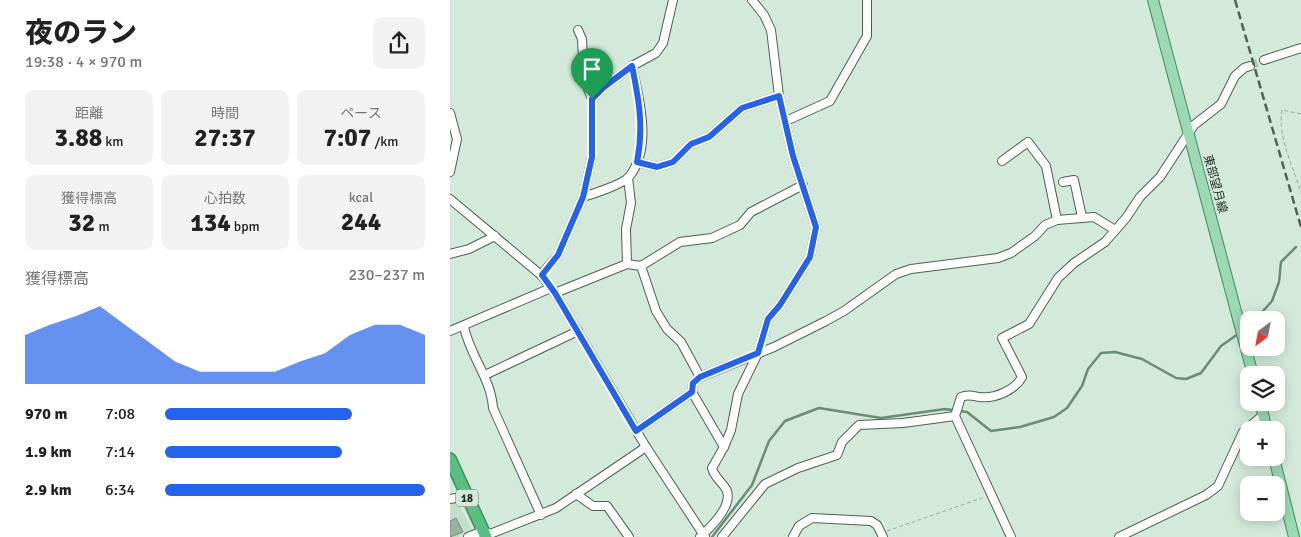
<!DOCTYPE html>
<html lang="ja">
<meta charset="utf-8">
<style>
body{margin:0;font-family:Signika,"Noto Sans JP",sans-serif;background:#f2f2f2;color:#222;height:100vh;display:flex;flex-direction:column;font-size:19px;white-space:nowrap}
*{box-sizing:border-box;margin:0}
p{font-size:16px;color:#767676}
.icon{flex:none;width:28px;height:28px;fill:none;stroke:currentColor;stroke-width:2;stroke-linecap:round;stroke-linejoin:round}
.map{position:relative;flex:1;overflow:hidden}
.panel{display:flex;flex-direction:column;background:#fff;width:450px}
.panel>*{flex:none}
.needle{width:32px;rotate:212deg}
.tools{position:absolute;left:790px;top:311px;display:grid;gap:10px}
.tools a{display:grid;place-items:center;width:45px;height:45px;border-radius:10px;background:#fff;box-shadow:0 2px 12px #0003;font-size:25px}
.pin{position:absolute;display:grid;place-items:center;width:42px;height:42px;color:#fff;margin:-51px -21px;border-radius:50% 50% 50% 0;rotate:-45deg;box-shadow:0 0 5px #0007}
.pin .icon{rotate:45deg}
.round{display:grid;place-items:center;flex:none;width:52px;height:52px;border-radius:10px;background:#f2f2f2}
.overview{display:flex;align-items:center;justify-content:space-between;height:85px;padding:0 25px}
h1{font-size:28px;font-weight:800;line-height:38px}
.figures{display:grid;grid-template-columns:repeat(3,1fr);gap:8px;height:85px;padding:5px 25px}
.figures div{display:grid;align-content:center;border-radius:10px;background:#f2f2f2;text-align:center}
.figures b{font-size:25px;font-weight:800}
.figures small{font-size:14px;font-weight:400}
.figures p{font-size:14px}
.chart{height:140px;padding:10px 25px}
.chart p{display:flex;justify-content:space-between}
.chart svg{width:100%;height:90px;margin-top:5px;fill:#2563eb;opacity:.7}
ul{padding:0 25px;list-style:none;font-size:16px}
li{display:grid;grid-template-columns:80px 60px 1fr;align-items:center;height:38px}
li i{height:12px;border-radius:6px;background:#2563eb}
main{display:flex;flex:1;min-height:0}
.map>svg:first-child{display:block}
</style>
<main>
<section class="panel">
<div class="overview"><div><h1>夜のラン</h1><p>19:38 · 4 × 970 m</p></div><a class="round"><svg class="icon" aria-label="share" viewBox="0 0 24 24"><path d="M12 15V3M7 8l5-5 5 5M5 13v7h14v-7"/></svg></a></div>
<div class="figures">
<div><p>距離</p><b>3.88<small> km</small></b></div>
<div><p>時間</p><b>27:37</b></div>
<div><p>ペース</p><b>7:07<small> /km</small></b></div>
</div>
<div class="figures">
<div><p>獲得標高</p><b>32<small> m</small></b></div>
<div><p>心拍数</p><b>134<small> bpm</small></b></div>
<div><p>kcal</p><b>244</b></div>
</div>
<div class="chart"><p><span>獲得標高</span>230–237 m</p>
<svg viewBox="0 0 160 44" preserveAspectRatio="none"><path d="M0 44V20L10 15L20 11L30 6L40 15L50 24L60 33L70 38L80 38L90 38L100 38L110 33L120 29L130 20L140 15L150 15L160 20V44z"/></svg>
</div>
<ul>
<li><b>970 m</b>7:08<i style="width:72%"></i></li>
<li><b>1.9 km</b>7:14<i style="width:68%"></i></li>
<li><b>2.9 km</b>6:34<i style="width:100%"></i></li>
</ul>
</section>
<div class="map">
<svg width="851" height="537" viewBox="0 0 851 537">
<rect width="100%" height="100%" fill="#d3eada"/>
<path fill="#c2dfca" d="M7,502L23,531L8,537H0V503Z"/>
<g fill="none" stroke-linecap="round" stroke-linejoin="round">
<g stroke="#6a8c74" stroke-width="2.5">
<path d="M805,320L822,301L829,282L831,262L846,247"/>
<path d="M262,537L302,485L319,441L335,421L369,408L431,418L495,409L517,412L541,431L570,427L604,417L617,408L632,386L638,369L651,353L665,352L692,359L726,378L736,379L751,373L771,346L788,334"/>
</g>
</g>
<path fill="#9ab0a1" stroke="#788c7e" d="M6,518L13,532L0,537V521Z"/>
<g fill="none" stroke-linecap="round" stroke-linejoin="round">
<path stroke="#b0c4b6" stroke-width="8" stroke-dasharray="8 4" stroke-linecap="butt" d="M800,66L814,60"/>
<defs>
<g id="minor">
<path d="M128,30L132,39L134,79L142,99"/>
<path d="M814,60L851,48"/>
<path d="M0,113L7,139L0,172"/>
<path d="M336,121L380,101L417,36V0"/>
<path d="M552,161L578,142L596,166L607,220"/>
<path d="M187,162L207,167L223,162L241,144L259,137L292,108L329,96"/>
<path d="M613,182L624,180L632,217"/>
<path d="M133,197C143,194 173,184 179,177C203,147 189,99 182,66"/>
<path d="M0,199L91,275L105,293L196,447L255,537"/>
<path d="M0,254L19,249L45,236"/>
<path d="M177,264L176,229L181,203L178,178"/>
<path d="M191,266L206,311L217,329L231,342L250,377"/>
<path d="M91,275L108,255L133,197L142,157V99L154,87L182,66L206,53L213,43L223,0"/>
<path d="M105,293L177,264L191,266L230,242L262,238L290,225L301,212L353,185"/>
<path d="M14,327C20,356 41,378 43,408L91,515"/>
<path d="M0,331L101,288"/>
<path d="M35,375L128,331"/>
<path d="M186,431L242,392"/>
<path d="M274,447L281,430L288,394L308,353L318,319L330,305L360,257L366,227L343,156L329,96L321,30L314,15L302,0"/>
<path d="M126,494L143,506H157L179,537"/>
<path d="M0,499L16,496"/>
<path d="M18,537L33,531L40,534L106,508L196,447"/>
<path d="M250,537C260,528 282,507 277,491C274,483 264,478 262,468L274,447L242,392L243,383L250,377L324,347L376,321L394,311L446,274L461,269L548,258L561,253L585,236L595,225L607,220L644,217L665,230"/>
<path d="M272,537L315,484L348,468L387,455L392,442L409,425L453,423L505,416"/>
<path d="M343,537L349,526L362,518L421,521L427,525L433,537"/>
<path d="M561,537L505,416L511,397C518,394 523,396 530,397C545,399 565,390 572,377L552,338L579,324L608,278L624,263L655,242L676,218L690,197L710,177L744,125L771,104L785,76L794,68L800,66"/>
<path d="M669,537L756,495L768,486L793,432L813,415"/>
</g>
<g id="major">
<path d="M703,0L803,375"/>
<path d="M810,402L817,430"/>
<path d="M824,458L844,537"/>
</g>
<path id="highway" d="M0,459L36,537"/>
</defs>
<use href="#minor" stroke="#4d6053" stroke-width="10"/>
<use href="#major" stroke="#458b61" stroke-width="12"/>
<use href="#highway" stroke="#458b61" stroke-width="14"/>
<g stroke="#98aa9d" stroke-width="1" stroke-dasharray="4 2.5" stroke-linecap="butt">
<path d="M851,114L832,110C827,136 844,168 851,193"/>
<path d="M437,531L535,497"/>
</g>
<use href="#minor" stroke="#fff" stroke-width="8"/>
<use href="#major" stroke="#9bd9b3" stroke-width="10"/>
<use href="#highway" stroke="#58bf81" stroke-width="11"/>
<path stroke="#535f56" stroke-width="2.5" stroke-dasharray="8 4" stroke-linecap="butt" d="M785,0L851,227"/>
</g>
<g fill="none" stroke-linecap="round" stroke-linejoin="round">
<defs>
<path id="route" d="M182,66C189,100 194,128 187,162L207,167L223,162L241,144L259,137L292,108L329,96L343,156L366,227L360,257L330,305L318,319L308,353L250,377L243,383L242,392L186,431L105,293L92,275L108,255L133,197L142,157V99L154,87Z"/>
</defs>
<use href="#route" stroke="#fff" stroke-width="10"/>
<use href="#route" stroke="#2563eb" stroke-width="6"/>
</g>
<g text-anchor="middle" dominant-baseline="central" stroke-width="4" stroke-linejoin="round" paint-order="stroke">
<rect fill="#d3eada" stroke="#58645b" stroke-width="1" x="6" y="489.5" width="22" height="17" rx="4"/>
<g font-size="11" font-weight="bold" fill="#232b25">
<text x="17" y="498">18</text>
</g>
<g font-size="12" fill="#232b25" stroke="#d3eada">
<text transform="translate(765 184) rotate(75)">東部望月線</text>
</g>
</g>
</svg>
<div class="tools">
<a><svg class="needle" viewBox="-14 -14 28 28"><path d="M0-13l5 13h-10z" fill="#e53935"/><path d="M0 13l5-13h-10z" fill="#767676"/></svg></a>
<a><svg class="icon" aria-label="layers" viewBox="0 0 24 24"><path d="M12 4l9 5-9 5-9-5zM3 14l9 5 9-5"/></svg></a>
<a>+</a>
<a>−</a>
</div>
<div class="pin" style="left:142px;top:99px;background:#1e9e55"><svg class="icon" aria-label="arrive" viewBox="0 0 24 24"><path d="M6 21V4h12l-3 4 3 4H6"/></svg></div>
</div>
</main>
